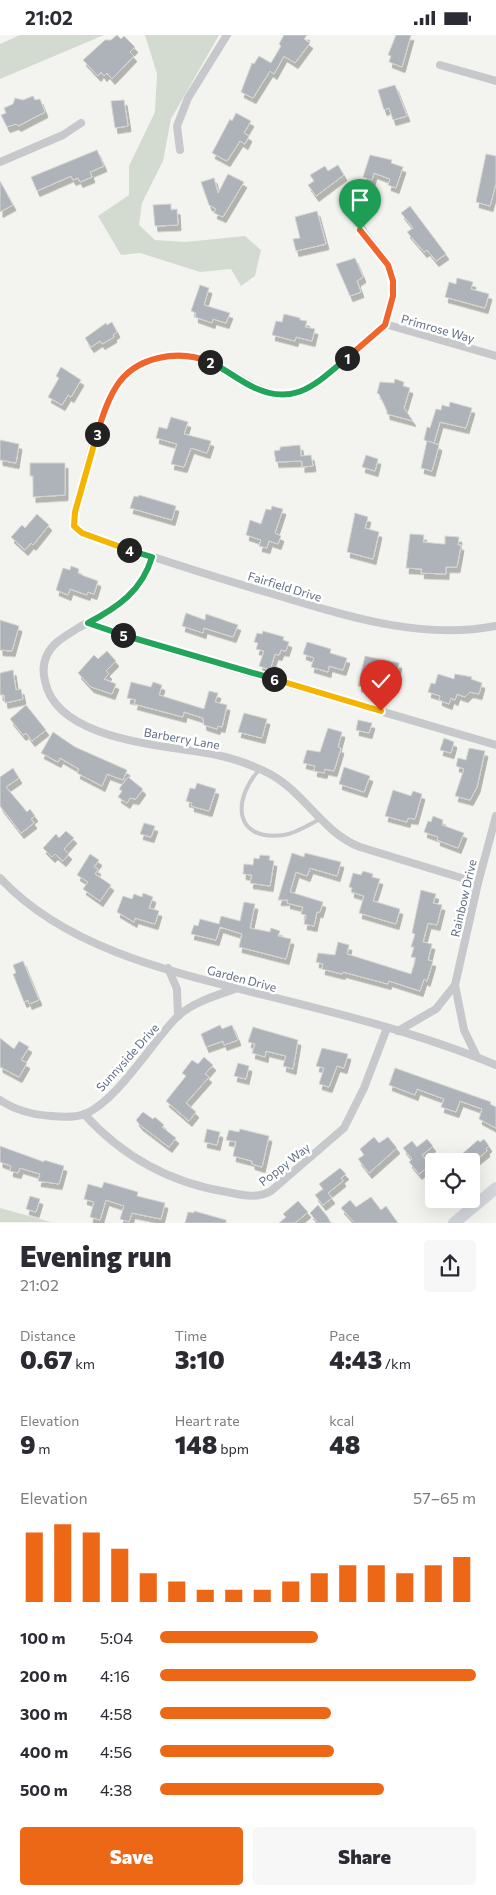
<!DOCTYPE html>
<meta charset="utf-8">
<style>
body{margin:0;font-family:Commissioner,sans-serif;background:#f7f7f7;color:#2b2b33;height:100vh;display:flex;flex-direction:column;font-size:19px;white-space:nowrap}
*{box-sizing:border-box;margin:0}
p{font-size:16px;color:#7c7c81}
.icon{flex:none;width:28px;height:28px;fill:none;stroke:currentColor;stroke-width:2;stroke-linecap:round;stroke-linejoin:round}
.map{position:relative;height:1188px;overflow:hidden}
.panel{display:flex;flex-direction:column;background:#fff;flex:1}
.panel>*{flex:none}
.buttons{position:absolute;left:425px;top:1118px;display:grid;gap:10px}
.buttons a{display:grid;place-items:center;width:55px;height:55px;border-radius:5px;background:#fff;box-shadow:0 5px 20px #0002;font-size:25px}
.pin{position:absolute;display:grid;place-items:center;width:42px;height:42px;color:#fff;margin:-51px -21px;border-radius:50% 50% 50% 0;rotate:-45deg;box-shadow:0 0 5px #0007}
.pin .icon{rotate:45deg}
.km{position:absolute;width:25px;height:25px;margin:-12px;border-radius:50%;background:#222;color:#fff;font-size:14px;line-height:25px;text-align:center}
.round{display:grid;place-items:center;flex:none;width:52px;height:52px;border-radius:5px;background:#f7f7f7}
.summary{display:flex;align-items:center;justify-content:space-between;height:85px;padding:0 20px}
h1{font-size:28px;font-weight:800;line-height:38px}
.metrics{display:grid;grid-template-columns:repeat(3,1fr);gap:8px;height:85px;padding:5px 20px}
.metrics div{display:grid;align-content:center}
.metrics b{font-size:25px;font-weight:800}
.metrics small{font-size:14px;font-weight:400}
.metrics p{font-size:14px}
.chart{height:140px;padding:10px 20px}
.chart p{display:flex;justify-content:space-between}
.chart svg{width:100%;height:90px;margin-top:5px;stroke:#ec6817;stroke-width:6}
.action{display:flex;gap:10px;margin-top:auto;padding:10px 20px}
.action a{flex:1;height:58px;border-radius:5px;background:#ec6817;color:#fff;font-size:20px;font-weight:800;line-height:58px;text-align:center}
.action a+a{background:#f7f7f7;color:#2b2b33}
ul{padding:0 20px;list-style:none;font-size:16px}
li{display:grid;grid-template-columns:80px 60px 1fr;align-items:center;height:38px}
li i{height:12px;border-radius:6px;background:#ec6817}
.status{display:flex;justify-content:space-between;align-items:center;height:35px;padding:0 25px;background:#fff;direction:ltr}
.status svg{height:14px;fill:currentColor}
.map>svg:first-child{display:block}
</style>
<div class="status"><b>21:02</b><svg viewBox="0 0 49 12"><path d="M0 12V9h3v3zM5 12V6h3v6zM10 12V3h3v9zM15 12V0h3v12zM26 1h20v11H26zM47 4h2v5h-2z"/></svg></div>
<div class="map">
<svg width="496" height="1188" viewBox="0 0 496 1188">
<defs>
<filter id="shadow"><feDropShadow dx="3" dy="5.5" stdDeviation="0" flood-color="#0004"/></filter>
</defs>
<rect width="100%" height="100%" fill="#f3f4ef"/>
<g fill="#d3dbd0">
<path d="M20,0H104L0,44V9Z"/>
<path d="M145,0H219L171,84L163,126L142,168L139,190L155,205L185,207L245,201L261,215L255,241L241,251L231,234L200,237L140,218L121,220L98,181L129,160V131L155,77L157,39Z"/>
<path d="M0,1173L51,1187H0Z"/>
</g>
<g fill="#aeb3ba" stroke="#d5d5d2" filter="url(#shadow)">
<path d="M117,0L121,4L124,1L135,12L130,17L134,21L112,44L107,38L104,41L101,37L98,41L83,25L105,5H111Z"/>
<path d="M284,0H307L304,4L310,8L295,28L284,21L274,39L270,36L253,63L241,57L252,28L254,29L259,21L271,28L281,11L279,9Z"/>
<path d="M396,0H411L402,32L389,27L391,21L388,20Z"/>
<path d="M395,50L407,81L393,85L389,73L384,75L378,55Z"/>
<path d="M33,61L35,65L40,64L45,77L18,91L16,89L7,92L1,80L6,78L4,73L13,69L15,63L23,65Z"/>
<path d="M124,65L128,91L115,93L111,66Z"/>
<path d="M236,78L251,86L244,98L249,101L245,109L240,106L227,126L212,118L230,84L232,86Z"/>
<path d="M97,115L104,131L90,137L92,142L80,147L78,143L73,145L71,141L37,156L31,142Z"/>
<path d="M486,119L496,121V148L490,171L476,167Z"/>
<path d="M370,120L392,125L391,128L403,132L396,153L388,150L390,144L374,138L372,145L363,142Z"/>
<path d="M338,130L344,140L316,161L308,150L314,146L310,140L325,131L328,136Z"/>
<path d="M228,139L244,147L223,182L214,178L216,174L209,170L201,147L214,143L218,158Z"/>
<path d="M0,146L13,170L0,177Z"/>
<path d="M171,169V175L177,174L178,190L155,191L153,170Z"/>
<path d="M410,171L446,219L436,226L427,215L424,217L407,197L413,193L401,178Z"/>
<path d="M317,176L326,209L296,216L293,204L300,203L295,182Z"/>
<path d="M355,223L363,242L357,246L361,257L350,261L336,229Z"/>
<path d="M457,243L473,247L471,254L489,259L485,273L445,262L449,247L456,249Z"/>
<path d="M200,250L209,253L204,270L230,278L226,288L213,284L212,288L195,282L196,278L191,276Z"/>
<path d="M284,279L300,283V285L307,286L305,292L315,294L312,306L296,302L295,306L272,300L276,286L282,287Z"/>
<path d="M112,287L117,297L113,300L114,302L102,309L100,306L91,312L85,303L106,288L107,290Z"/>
<path d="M61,332L81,345L71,362L68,360L62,370L48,362L59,343L56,341Z"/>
<path d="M395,344L404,347L403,351L410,353L404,373L413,386L387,379V376L379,359L377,358L380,347L394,348Z"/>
<path d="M450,367L472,373L466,393L440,387L434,408L428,406L439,410L432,436L421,433L427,406L424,405L427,392L430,393L436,374L441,375L442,370L449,372Z"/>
<path d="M171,382L188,387L184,399L211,406L207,418L191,413L184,432L171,429L177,409L156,403L159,392L167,394Z"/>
<path d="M0,405L19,409L16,428L0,425Z"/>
<path d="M300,410L301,421L311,420L313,431L302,432V426L276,427L274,416L280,415V412Z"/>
<path d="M366,420L378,424L375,436L362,432Z"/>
<path d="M30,428H65V460L33,462V441H30Z"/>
<path d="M139,460L176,471L172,485L130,473L134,461L138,462Z"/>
<path d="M272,471L283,474L275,498L281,501L278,509L269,506L267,513L259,511L261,505L246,500L250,485L261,489L266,474L271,475Z"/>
<path d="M355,478L368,482L365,493L379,497L373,524L347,517Z"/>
<path d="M37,479L49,490L33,510L31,508L25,515L11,502L22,490L25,493Z"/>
<path d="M410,499L424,500L423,507L442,509H445V501L459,502L458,510H461L457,532H446V539L421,538L422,534L406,533Z"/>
<path d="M71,531L79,534L78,538L84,541L98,546L94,559L88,557L87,560L70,554L68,560L56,555L63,533L70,535Z"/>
<path d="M186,578L205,585L206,579L238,590L233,602L204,593L203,598L182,591Z"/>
<path d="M0,585L19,591L12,616L0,615Z"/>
<path d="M263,596L284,602L283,605L289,607L286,616L281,615L279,620L275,619L270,635L259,631L264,616L256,614L258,608L254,607L257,598L262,599Z"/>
<path d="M307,607L331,614L330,618L347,623L343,635L329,631L328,637L311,632L314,623L303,619Z"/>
<path d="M107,616L116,626L106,636L109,639L104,644L116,649L112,659L91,652L78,638L94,620L98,624Z"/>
<path d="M365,621L399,628L397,637L392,636V640L372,639L369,653L358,651Z"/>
<path d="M13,635L16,655L21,654L23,664L5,668L4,660H0V638Z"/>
<path d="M438,639L454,644L455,639L472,642L471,644L482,648L479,659L470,657L465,662L457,659L455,665L451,663L449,669L439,665L440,661L428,657L431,648L435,649Z"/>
<path d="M131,647L151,652L153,647L162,650L159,660L204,674L209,656L218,658L215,667L227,670L222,692L218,691L217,694L204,690L203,683L184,677L183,682L134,669L136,665L127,663Z"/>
<path d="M26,670L46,695L32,706L26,698L23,700L10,684Z"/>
<path d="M244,678L267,684L262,703L238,697Z"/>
<path d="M358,685L372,688L369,698L356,695Z"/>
<path d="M328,693L342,697L338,712L341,713L334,736L325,734L324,738L314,736L315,731L303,728L307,715L320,717Z"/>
<path d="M53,697L75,712L127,735L123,745L107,739L102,751L77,738L79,734L60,723L58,727L41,718Z"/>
<path d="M444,703L454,707L451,718L440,715Z"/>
<path d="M469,713L485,716L477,752L470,765L455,761L464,734L456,731L458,723L466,725Z"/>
<path d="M344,732L370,741L364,757L339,749Z"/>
<path d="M13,733L19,743L6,752L27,777L30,774L35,781L31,784L34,788L21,798L0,771V742Z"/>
<path d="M128,742L143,754L136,764L130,763L127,768L118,762L122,756L119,754Z"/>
<path d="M197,748L216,754L209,776L191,771L192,768L186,766L190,753L195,754Z"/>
<path d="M393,755L411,761L413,756L422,759L415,784L408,783L407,787L385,781Z"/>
<path d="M433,781L443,785L442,790L464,798L458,813L437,805L438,802L424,797L428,786L431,787Z"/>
<path d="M144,788L155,791L151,802L140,799Z"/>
<path d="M66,796L74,803L64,814L69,819L63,826L55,819L52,822L43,813L56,799L59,803Z"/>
<path d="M292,818L304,822L305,818L341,827L337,841L310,833L307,841L296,837L290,857L323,867L320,877H317L314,891L304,889L306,880L301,879L303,872L287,868L288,865H278Z"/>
<path d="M90,819L99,825L94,832L98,834L95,839L111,850L100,866L83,854L88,847L77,840Z"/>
<path d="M260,820L270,821L269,825L274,826L270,851L250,848L252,840L243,839L244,829L253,830L254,823L259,824Z"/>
<path d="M363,836L373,839L372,842L380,844L373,866L400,874L396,889L359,878L364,861L351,857L352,853L349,852L353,838L361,840Z"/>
<path d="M421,855L436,859L433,868L442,870L437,890L428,888L423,907L432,909L428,925L433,926L427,946L424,944L420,956L389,946L388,949L343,937L342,939L322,934L323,929L316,927L318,918L335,920L338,907L349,910L347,919L411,939L416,923L411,922L414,912H411L415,899L412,898Z"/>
<path d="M143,858L153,862L149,873L159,876L155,889L135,883L134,887L117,877L123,861L132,864L134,859L142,862Z"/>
<path d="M244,867L255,869L250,893L270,897L271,893L280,896L278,901L291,904L286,924L239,912L242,899L220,892L216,905L191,899L194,890L198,891L200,884L219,889L221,881L240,886Z"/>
<path d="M23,926L39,965L29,969L28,965L24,967L13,939L16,938L13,930Z"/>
<path d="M220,990L222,994L232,990L238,1005L224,1010L223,1006L206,1012L201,999Z"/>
<path d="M253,992L298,1005L293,1034L283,1031L286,1021L266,1016L265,1022L252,1018L255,1009L248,1007Z"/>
<path d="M0,1003L14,1014L19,1006L29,1012L21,1025L27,1028L19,1042L0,1032Z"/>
<path d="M322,1013L348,1019L344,1033L337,1031L329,1052L319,1049L324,1033L316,1031Z"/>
<path d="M204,1022L213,1030L205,1039L209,1042L186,1068L196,1077L189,1086L166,1066L186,1041L182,1038L192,1025L198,1029Z"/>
<path d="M238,1028L249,1031L246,1044L234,1041Z"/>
<path d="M395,1033L491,1067L490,1069L496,1072V1093L479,1084L482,1074L460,1066L456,1077L441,1072L444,1064L417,1054L415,1060L389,1050Z"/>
<path d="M143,1077L153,1084L155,1082L164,1090L162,1092L176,1103L169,1112L140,1090L136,1085Z"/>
<path d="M207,1094L220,1097L217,1110L204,1107Z"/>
<path d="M240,1094L269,1101L262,1132L252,1129V1126L233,1121L236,1107L226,1105L229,1095L239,1097Z"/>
<path d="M374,1102L379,1108L388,1102L397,1113L369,1138L358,1124L364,1120L360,1114Z"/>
<path d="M427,1104L433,1111L422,1120L430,1130L419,1139L409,1127L412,1124L403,1113L412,1106L417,1112Z"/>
<path d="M484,1104L489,1111L486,1114L487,1116L475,1126H454L478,1105L480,1107Z"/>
<path d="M0,1111L44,1127V1125L64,1131L59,1149L38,1146L40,1139L20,1133L18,1138L10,1136L11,1131L0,1127Z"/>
<path d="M340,1133L346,1139L341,1143L343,1146L328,1158L332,1163L323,1170L315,1160L323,1154L319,1149Z"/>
<path d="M104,1147L138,1157L137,1161L165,1168L161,1184L132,1178L129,1187L120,1184L124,1171L106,1165L100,1185L90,1182L94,1167L84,1164L88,1149L102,1153Z"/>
<path d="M30,1161L40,1164L36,1177L26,1174Z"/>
<path d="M371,1162L381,1175L386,1171L398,1188H355L341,1173L350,1165L356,1172Z"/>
<path d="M298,1166L308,1177L295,1188H279L286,1182L283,1179Z"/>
<path d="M318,1170L327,1181L331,1188H318L310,1178Z"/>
<path d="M194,1176L226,1185V1188H185L188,1177L194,1178Z"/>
</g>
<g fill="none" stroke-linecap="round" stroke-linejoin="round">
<path stroke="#c6c8cc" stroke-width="4" d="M260,734C232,764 233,807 284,800C297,798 308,790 320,784"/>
<g stroke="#c6c8cc" stroke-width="8">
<path d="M440,30L496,46"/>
<path d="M180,115L177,91L188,63L227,0"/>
<path d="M0,127L63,100L81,88"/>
<path d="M356,181C366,212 398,224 393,259C392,269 388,280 385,289"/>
<path d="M496,321L385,289L315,350C270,376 246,341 207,326C189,319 168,320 150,326C136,330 123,340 115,353C94,390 87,436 75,477L74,491L82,498C143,519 204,539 266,557C340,579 418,606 496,591"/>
<path d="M152,522C141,560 111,575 78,593C67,600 53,607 47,620C43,628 43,638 45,646C57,707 168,710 217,720C235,724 253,730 270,739C305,758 323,798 360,812L478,848"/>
<path d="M88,588L178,617L496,710"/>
<path d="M0,843C64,912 167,936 256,958C337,978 419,998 496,1030"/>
<path d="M168,933L177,954L178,981"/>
<path d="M398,996L436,974L455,950"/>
<path d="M477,1022L464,995L455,950L478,848L496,781"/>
<path d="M0,1065C15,1075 33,1080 51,1081C61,1082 75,1083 85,1079C118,1065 151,1008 177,982C191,968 217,960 235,954"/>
<path d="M84,1079C122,1121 171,1148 227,1157C242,1160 257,1164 271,1156L344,1093L364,1053L387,993"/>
</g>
<path stroke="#d2d6dc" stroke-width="12" d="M454,1188L496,1153"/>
</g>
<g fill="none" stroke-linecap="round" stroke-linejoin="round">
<defs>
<path id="split-1" d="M347,323L385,290L393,261V246L388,230L360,195"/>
<path id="split-2" d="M210,327C225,334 237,344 251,351C294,373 316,349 347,323"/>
<path id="split-3" d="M97,399C102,383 107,366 116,352C135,321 179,314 210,327"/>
<path id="split-4" d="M97,399L75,477L74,491L82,498L129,515"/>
<path id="split-5" d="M123,600L88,588C118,572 142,556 152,522L129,515"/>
<path id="split-6" d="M123,600L274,644"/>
<path id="split-7" d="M274,644L381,676"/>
</defs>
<use href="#split-1" stroke="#fff" stroke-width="10"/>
<use href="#split-2" stroke="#fff" stroke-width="10"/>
<use href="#split-3" stroke="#fff" stroke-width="10"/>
<use href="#split-4" stroke="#fff" stroke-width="10"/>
<use href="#split-5" stroke="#fff" stroke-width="10"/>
<use href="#split-6" stroke="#fff" stroke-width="10"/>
<use href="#split-7" stroke="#fff" stroke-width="10"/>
<use href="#split-1" stroke="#f0652b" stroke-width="6"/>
<use href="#split-2" stroke="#22a559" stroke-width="6"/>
<use href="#split-3" stroke="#f0652b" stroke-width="6"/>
<use href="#split-4" stroke="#f5b400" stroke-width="6"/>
<use href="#split-5" stroke="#22a559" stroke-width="6"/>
<use href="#split-6" stroke="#22a559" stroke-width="6"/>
<use href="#split-7" stroke="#f5b400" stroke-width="6"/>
</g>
<g text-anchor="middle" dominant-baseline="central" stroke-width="5" stroke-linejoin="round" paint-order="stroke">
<g font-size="12" fill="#616f82" stroke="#fff">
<text transform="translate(438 293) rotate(16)">Primrose Way</text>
<text transform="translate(285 551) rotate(17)">Fairfield Drive</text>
<text transform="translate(182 703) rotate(10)">Barberry Lane</text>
<text transform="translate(463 863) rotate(-77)">Rainbow Drive</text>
<text transform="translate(242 943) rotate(15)">Garden Drive</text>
<text transform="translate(127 1022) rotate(-48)">Sunnyside Drive</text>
<text transform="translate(284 1129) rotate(-38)">Poppy Way</text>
</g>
</g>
</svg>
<div class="buttons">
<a><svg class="icon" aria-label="locate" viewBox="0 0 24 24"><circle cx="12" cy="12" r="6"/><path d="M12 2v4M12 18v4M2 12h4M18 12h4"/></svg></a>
</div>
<div class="pin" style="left:360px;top:195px;background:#1e9e55"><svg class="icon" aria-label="arrive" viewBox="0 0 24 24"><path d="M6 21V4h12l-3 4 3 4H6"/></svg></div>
<div class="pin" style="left:381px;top:676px;background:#d93025"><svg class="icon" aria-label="check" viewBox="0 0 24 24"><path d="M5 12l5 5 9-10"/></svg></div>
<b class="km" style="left:347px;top:323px">1</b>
<b class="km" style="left:210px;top:327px">2</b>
<b class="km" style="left:97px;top:399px">3</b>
<b class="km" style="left:129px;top:515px">4</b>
<b class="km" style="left:123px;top:600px">5</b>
<b class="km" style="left:274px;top:644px">6</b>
</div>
<section class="panel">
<div class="summary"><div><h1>Evening run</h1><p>21:02</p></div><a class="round"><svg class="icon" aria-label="share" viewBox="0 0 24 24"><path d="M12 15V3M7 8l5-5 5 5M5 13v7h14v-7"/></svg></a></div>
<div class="metrics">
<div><p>Distance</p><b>0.67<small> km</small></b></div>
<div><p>Time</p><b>3:10</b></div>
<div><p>Pace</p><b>4:43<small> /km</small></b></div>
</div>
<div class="metrics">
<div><p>Elevation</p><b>9<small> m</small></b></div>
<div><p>Heart rate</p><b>148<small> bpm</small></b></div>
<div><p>kcal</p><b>48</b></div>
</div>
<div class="chart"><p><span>Elevation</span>57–65 m</p>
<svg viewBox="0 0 160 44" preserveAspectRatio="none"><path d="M5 44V10M15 44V6M25 44V10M35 44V18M45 44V30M55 44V34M65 44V38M75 44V38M85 44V38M95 44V34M105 44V30M115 44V26M125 44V26M135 44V30M145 44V26M155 44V22"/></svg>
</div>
<ul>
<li><b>100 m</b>5:04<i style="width:50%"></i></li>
<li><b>200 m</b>4:16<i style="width:100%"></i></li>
<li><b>300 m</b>4:58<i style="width:54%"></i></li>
<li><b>400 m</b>4:56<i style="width:55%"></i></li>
<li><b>500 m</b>4:38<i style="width:71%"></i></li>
</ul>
<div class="action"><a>Save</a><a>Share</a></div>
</section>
